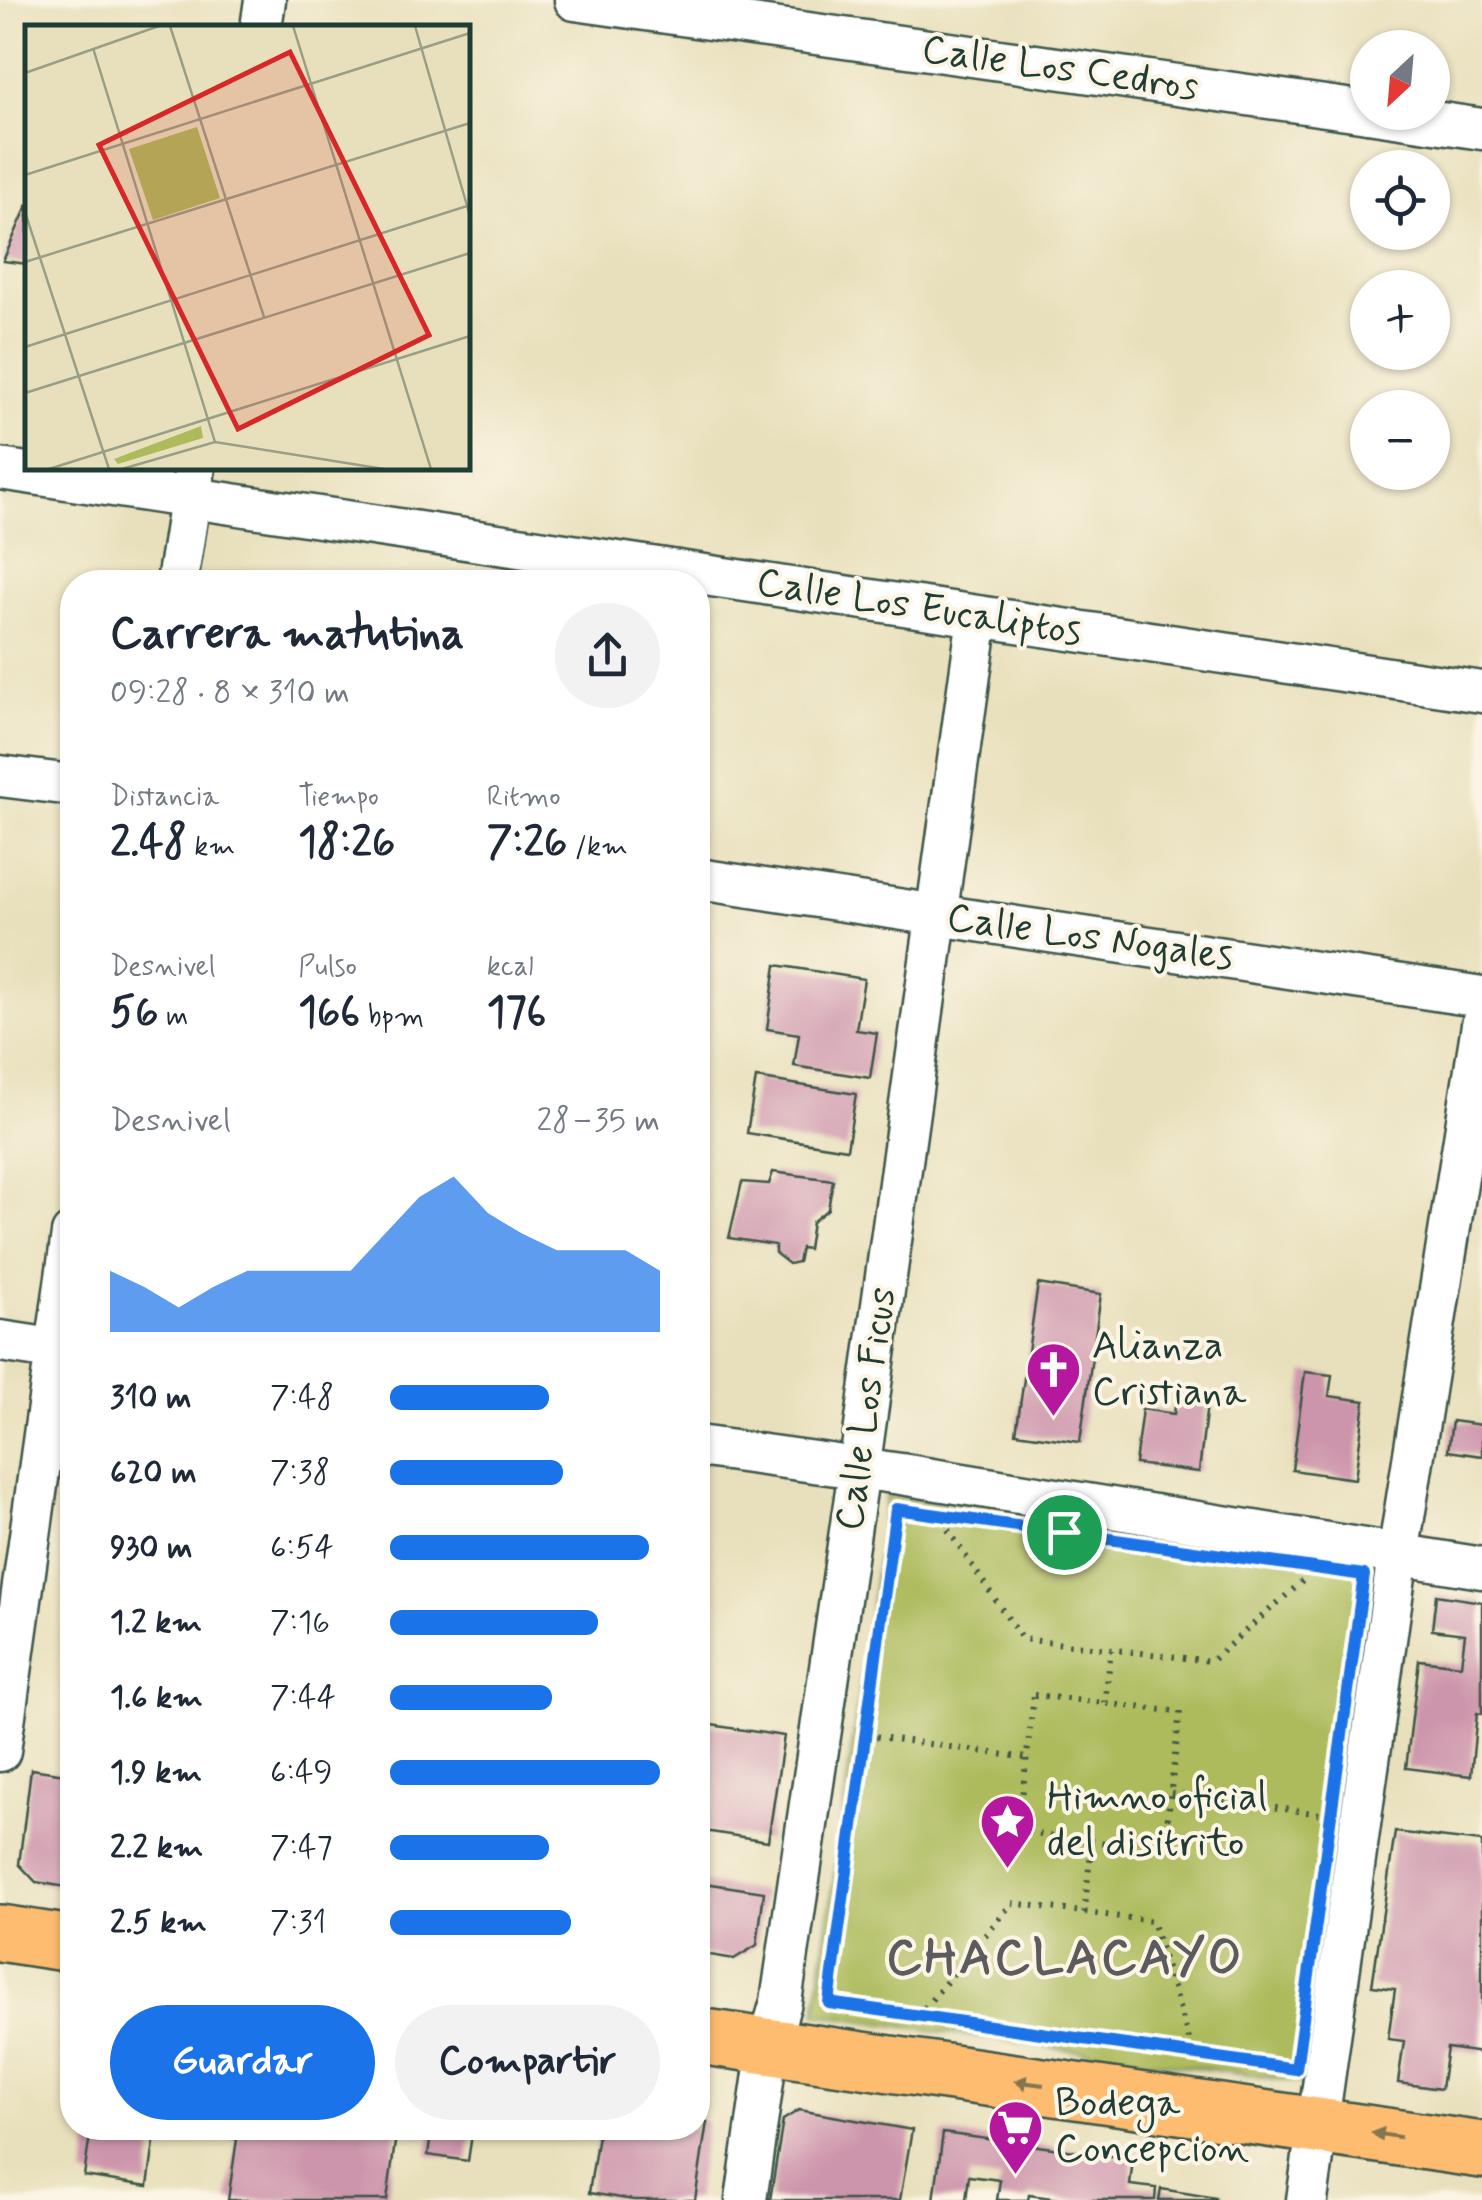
<!DOCTYPE html>
<html lang="es">
<meta charset="utf-8">
<style>
body{margin:0;font-family:Mynerve,sans-serif;background:#f2f2f3;color:#1f2937;height:100vh;display:flex;flex-direction:column;font-size:38px;white-space:nowrap}
*{box-sizing:border-box;margin:0}
p{font-size:32px;color:#747a83}
.icon{flex:none;width:55px;height:55px;fill:none;stroke:currentColor;stroke-width:2;stroke-linecap:round;stroke-linejoin:round}
.map{position:relative;flex:1;overflow:hidden}
.side{position:absolute;left:60px;top:570px;width:650px;height:1570px;display:flex;flex-direction:column;background:#fff;border-radius:40px;box-shadow:0 2px 8px #0004}
.side>*{flex:none}
.needle{width:65px;rotate:206deg}
.fabs{position:absolute;left:1350px;top:30px;display:grid;gap:20px}
.fabs a{display:grid;place-items:center;width:100px;height:100px;border-radius:50%;background:#fff;box-shadow:0 2px 8px #0004;font-size:50px}
.pin{position:absolute;display:grid;place-items:center;width:85px;height:85px;color:#fff;margin:-42px;border:5px solid #fff;border-radius:50%;box-shadow:0 2px 10px #0007}
.round{display:grid;place-items:center;flex:none;width:105px;height:105px;border-radius:52px;background:#f2f2f3}
.overview{display:flex;align-items:center;justify-content:space-between;height:170px;padding:0 50px}
h1{font-size:45px;font-weight:800;line-height:75px}
.figures{display:grid;grid-template-columns:repeat(3,1fr);gap:15px;height:170px;padding:10px 50px}
.figures div{display:grid;align-content:center}
.figures b{font-size:42px;font-weight:800}
.figures small{font-size:28px;font-weight:400}
.figures p{font-size:28px}
.chart{height:280px;padding:20px 50px}
.chart p{display:flex;justify-content:space-between}
.chart svg{width:100%;height:180px;margin-top:10px;fill:#1a73e8;opacity:.7}
.button{display:flex;gap:20px;margin-top:auto;padding:20px 50px}
.button a{flex:1;height:115px;border-radius:60px;background:#1a73e8;color:#fff;font-size:40px;font-weight:800;line-height:115px;text-align:center}
.button a+a{background:#f2f2f3;color:#1f2937}
ul{padding:0 50px;list-style:none;font-size:32px}
li{display:grid;grid-template-columns:160px 120px 1fr;align-items:center;height:75px}
li i{height:25px;border-radius:12px;background:#1a73e8}
.map>svg:first-child{display:block}
</style>
<div class="map">
<svg width="1482" height="2200" viewBox="0 0 1482 2200">
<rect width="100%" height="100%" fill="#fcf5e5"/>
<filter id="ink" filterUnits="userSpaceOnUse"><feTurbulence type="fractalNoise" baseFrequency=".01" numOctaves="2"/><feDisplacementMap in="SourceGraphic" scale="20" xChannelSelector="R" yChannelSelector="G"/><feConvolveMatrix kernelMatrix="1 2 1 2 8 2 1 2 1" color-interpolation-filters="sRGB"/></filter>
<filter id="wash" filterUnits="userSpaceOnUse"><feTurbulence type="fractalNoise" baseFrequency=".0048" numOctaves="4" result="noise"/><feDisplacementMap in="SourceGraphic" scale="40" xChannelSelector="R" yChannelSelector="G"/><feGaussianBlur stdDeviation="2.25" result="paint"/><feColorMatrix in="noise" values="0 0 0 0 0 0 0 0 0 0 0 0 0 0 0 0 0 1.4 0 .05"/><feComposite in="paint" operator="in"/></filter>
<g filter="url(#wash)">
<rect width="100%" height="100%" fill="#e8e0bc"/>
<path fill="#adbb5d" stroke="#667c48" stroke-width="2.5" d="M886,1496L1377,1565L1307,2083L816,2014Z"/>
<g id="blocks">
<g fill="#cd95ac">
<path d="M28,204V264L3,261Z"/>
<path d="M776,965L864,979L856,1030L877,1033L870,1078L794,1066L799,1034L767,1029Z"/>
<path d="M756,1078L856,1094L847,1149L747,1133Z"/>
<path d="M773,1172L833,1180L828,1209L812,1222L808,1249L801,1248L798,1262L789,1264L775,1253V1245L729,1238L742,1182L769,1184Z"/>
<path d="M1038,1284L1101,1294L1080,1442L1016,1433Z"/>
<path d="M1305,1372L1332,1375L1329,1396L1365,1401L1355,1479L1292,1470Z"/>
<path d="M1177,1391L1208,1395L1199,1472L1135,1464L1142,1409L1174,1414Z"/>
<path d="M1452,1421L1482,1425V1456L1448,1451Z"/>
<path d="M1436,1595L1482,1602V1714L1477,1713L1471,1776L1406,1768L1419,1660L1461,1665L1465,1634L1432,1630Z"/>
<path d="M698,1723L784,1736L768,1841L698,1830Z"/>
<path d="M31,1769L72,1775V1888L36,1882L19,1864Z"/>
<path d="M1395,1832L1482,1842V2053L1447,2048L1441,2089L1398,2083L1404,2041L1388,2039L1395,1989L1372,1986Z"/>
<path d="M698,1882L764,1892L757,1945L734,1959L698,1953Z"/>
<path d="M799,2110L912,2130L900,2200H770L783,2120Z"/>
<path d="M698,2120L707,2122L695,2200H634L589,2193L599,2128H698Z"/>
<path d="M91,2128H156L148,2186L84,2176Z"/>
<path d="M175,2128H397L387,2200H228L237,2139Z"/>
<path d="M432,2128H473L468,2161L428,2155Z"/>
<path d="M943,2133L1133,2159L1130,2185L1156,2188L1155,2200H1066L1029,2195L1028,2200H997L1000,2180L969,2176L966,2200H934Z"/>
<path d="M1161,2189L1216,2198V2200H1159Z"/>
</g>
</g>
</g>
<g filter="url(#ink)">
<use href="#blocks" fill-opacity="0" stroke="#3d5548" stroke-width="2.5"/>
<g fill="none" stroke-linecap="round" stroke-linejoin="round">
<defs>
<g id="minor">
<path d="M575,0L1368,112"/>
<path d="M261,28L265,0"/>
<path d="M1368,112L1482,129"/>
<path d="M0,469L1482,692"/>
<path d="M177,582L195,468"/>
<path d="M0,776L72,785"/>
<path d="M698,879L1482,997"/>
<path d="M0,1341L72,1352"/>
<path d="M698,1446L901,1474L1482,1568"/>
<path d="M0,1751L72,1234"/>
<path d="M746,2200L768,2046L781,2002L859,1470L978,617"/>
<path d="M1307,2200L1398,1555L1482,1025"/>
</g>
<g id="highway">
<path d="M0,1933L72,1944"/>
<path d="M698,2036L1482,2150"/>
</g>
</defs>
<use href="#minor" stroke="#3d5548" stroke-width="45"/>
<use href="#highway" stroke="#3d5548" stroke-width="60"/>
<g stroke="#3d5548" stroke-width="6" stroke-dasharray="2.5 8" stroke-linecap="butt">
<path d="M942,1521L1022,1639L1211,1661L1305,1579"/>
<path d="M1034,1695L1180,1712L1164,1850L1018,1832Z"/>
<path d="M1105,1703L1111,1650"/>
<path d="M866,1735L1027,1758"/>
<path d="M1171,1793L1320,1814"/>
<path d="M1084,1913L1092,1841"/>
<path d="M832,2004L829,2003L873,1682"/>
<path d="M918,2016L1012,1903L1152,1921L1194,2055"/>
<path d="M1077,2038L1288,2068"/>
</g>
<use href="#minor" stroke="#fff" stroke-width="40"/>
<use href="#highway" stroke="#febc70" stroke-width="55"/>
</g>
<defs><path id="oneway-solid" d="M-6-.8H1V-3.2L6.5 0L1 3.2V.8H-6Z" transform="scale(2.5)"/></defs>
<g fill="#83764f">
<use href="#oneway-solid" transform="translate(1029 2083) rotate(-172)"/>
<use href="#oneway-solid" transform="translate(1386 2135) rotate(-171)"/>
</g>
</g>
<g fill="none" stroke-linecap="round" stroke-linejoin="round" filter="url(#ink)">
<defs>
<path id="route" d="M896,1509L1364,1575L1296,2069L829,2003Z"/>
</defs>
<use href="#route" stroke="#fff" stroke-width="20"/>
<use href="#route" stroke="#1a73e8" stroke-width="12"/>
</g>
<defs>
<symbol id="church-pin" viewBox="-11 -11 22 30"><path d="M0 17L-7.5 6A9.5 9.5 0 1 1 7.5 6Z" fill="#b5179e" stroke="#fcf5e5"/><path d="M-1.2-6h2.4v3.5h3.3v2.4h-3.3V6h-2.4V-.1h-3.3v-2.4h3.3Z" fill="#fff"/></symbol>
<symbol id="sight-pin" viewBox="-11 -11 22 30"><path d="M0 17L-7.5 6A9.5 9.5 0 1 1 7.5 6Z" fill="#b5179e" stroke="#fcf5e5"/><path d="M0-6L1.8-2.2L6-1.7L2.9 1.2L3.7 5.4L0 3.3L-3.7 5.4L-2.9 1.2L-6-1.7L-1.8-2.2Z" fill="#fff"/></symbol>
<symbol id="supermarket-pin" viewBox="-11 -11 22 30"><path d="M0 17L-7.5 6A9.5 9.5 0 1 1 7.5 6Z" fill="#b5179e" stroke="#fcf5e5"/><path d="M-6-5.5h2.5l.6 2H6L4.5 2H-2.5L-4.4-4H-6ZM-1.5 3.2a1.3 1.3 0 1 0 .1 0ZM3 3.2a1.3 1.3 0 1 0 .1 0Z" fill="#fff"/></symbol>
</defs>
<g fill-rule="evenodd">
<use href="#church-pin" x="1022" y="1338" width="63" height="86"/>
<use href="#sight-pin" x="976" y="1790" width="63" height="86"/>
<use href="#supermarket-pin" x="984" y="2096" width="63" height="86"/>
</g>
<g text-anchor="middle" dominant-baseline="central" stroke-width="8" stroke-linejoin="round" paint-order="stroke">
<g font-size="40" fill="#1f3d34" stroke="#fcf5e5">
<text transform="translate(1060 69) rotate(8)">Calle Los Cedros</text>
<text transform="translate(919 608) rotate(9)">Calle Los Eucaliptos</text>
<text transform="translate(1090 938) rotate(8)">Calle Los Nogales</text>
<text transform="translate(867 1409) rotate(-82)">Calle Los Ficus</text>
</g>
<g font-size="40" fill="#1f3d34" stroke="#fcf5e5" text-anchor="start">
<text x="1092" y="1347">Alianza<tspan x="1092" dy="46">Cristiana</tspan></text>
<text x="1047" y="1798">Himno oficial<tspan x="1047" dy="46">del disitrito</tspan></text>
<text x="1055" y="2104">Bodega<tspan x="1055" dy="46">Concepcion</tspan></text>
</g>
<g font-size="50" font-weight="bold" letter-spacing="2.5" fill="#5c5c5e" stroke="#fcf5e5">
<text x="1065" y="1959">CHACLACAYO</text>
</g>
</g>
<g transform="translate(25 25)">
<rect width="445" height="445" fill="#e8e0bc"/>
<path d="M172,102L195,173L128,195L104,124ZM176,401L178,413L93,439L89,434Z" fill="#adbb5d"/>
<path fill="none" stroke="#989f86" stroke-width="2.5" d="M145,1L239,292M268,1L406,444M390,1L445,191M68,23L190,417M0,48L134,1M0,150L445,8M0,187L84,444M0,237L445,98M0,322L442,181M0,368L445,228M24,444L445,311M97,444L190,417L359,444"/>
<path fill="#d62828" fill-opacity="0.15" stroke="#d62828" stroke-width="5" d="M265,27L404,310L213,404L74,120Z"/>
<rect width="445" height="445" fill="none" stroke="#1f3d34" stroke-width="5"/>
</g>
</svg>
<div class="fabs">
<a><svg class="needle" viewBox="-14 -14 28 28"><path d="M0-13l5 13h-10z" fill="#e53935"/><path d="M0 13l5-13h-10z" fill="#747a83"/></svg></a>
<a><svg class="icon" aria-label="locate" viewBox="0 0 24 24"><circle cx="12" cy="12" r="6"/><path d="M12 2v4M12 18v4M2 12h4M18 12h4"/></svg></a>
<a>+</a>
<a>−</a>
</div>
<div class="pin" style="left:1064px;top:1532px;background:#1e9e55"><svg class="icon" aria-label="arrive" viewBox="0 0 24 24"><path d="M6 21V4h12l-3 4 3 4H6"/></svg></div>
<section class="side">
<div class="overview"><div><h1>Carrera matutina</h1><p>09:28 · 8 × 310 m</p></div><a class="round"><svg class="icon" aria-label="share" viewBox="0 0 24 24"><path d="M12 15V3M7 8l5-5 5 5M5 13v7h14v-7"/></svg></a></div>
<div class="figures">
<div><p>Distancia</p><b>2.48<small> km</small></b></div>
<div><p>Tiempo</p><b>18:26</b></div>
<div><p>Ritmo</p><b>7:26<small> /km</small></b></div>
</div>
<div class="figures">
<div><p>Desnivel</p><b>56<small> m</small></b></div>
<div><p>Pulso</p><b>166<small> bpm</small></b></div>
<div><p>kcal</p><b>176</b></div>
</div>
<div class="chart"><p><span>Desnivel</span>28–35 m</p>
<svg viewBox="0 0 160 44" preserveAspectRatio="none"><path d="M0 44V29L10 33L20 38L30 33L40 29L50 29L60 29L70 29L80 20L90 11L100 6L110 15L120 20L130 24L140 24L150 24L160 29V44z"/></svg>
</div>
<ul>
<li><b>310 m</b>7:48<i style="width:59%"></i></li>
<li><b>620 m</b>7:38<i style="width:64%"></i></li>
<li><b>930 m</b>6:54<i style="width:96%"></i></li>
<li><b>1.2 km</b>7:16<i style="width:77%"></i></li>
<li><b>1.6 km</b>7:44<i style="width:60%"></i></li>
<li><b>1.9 km</b>6:49<i style="width:100%"></i></li>
<li><b>2.2 km</b>7:47<i style="width:59%"></i></li>
<li><b>2.5 km</b>7:31<i style="width:67%"></i></li>
</ul>
<div class="button"><a>Guardar</a><a>Compartir</a></div>
</section>
</div>
